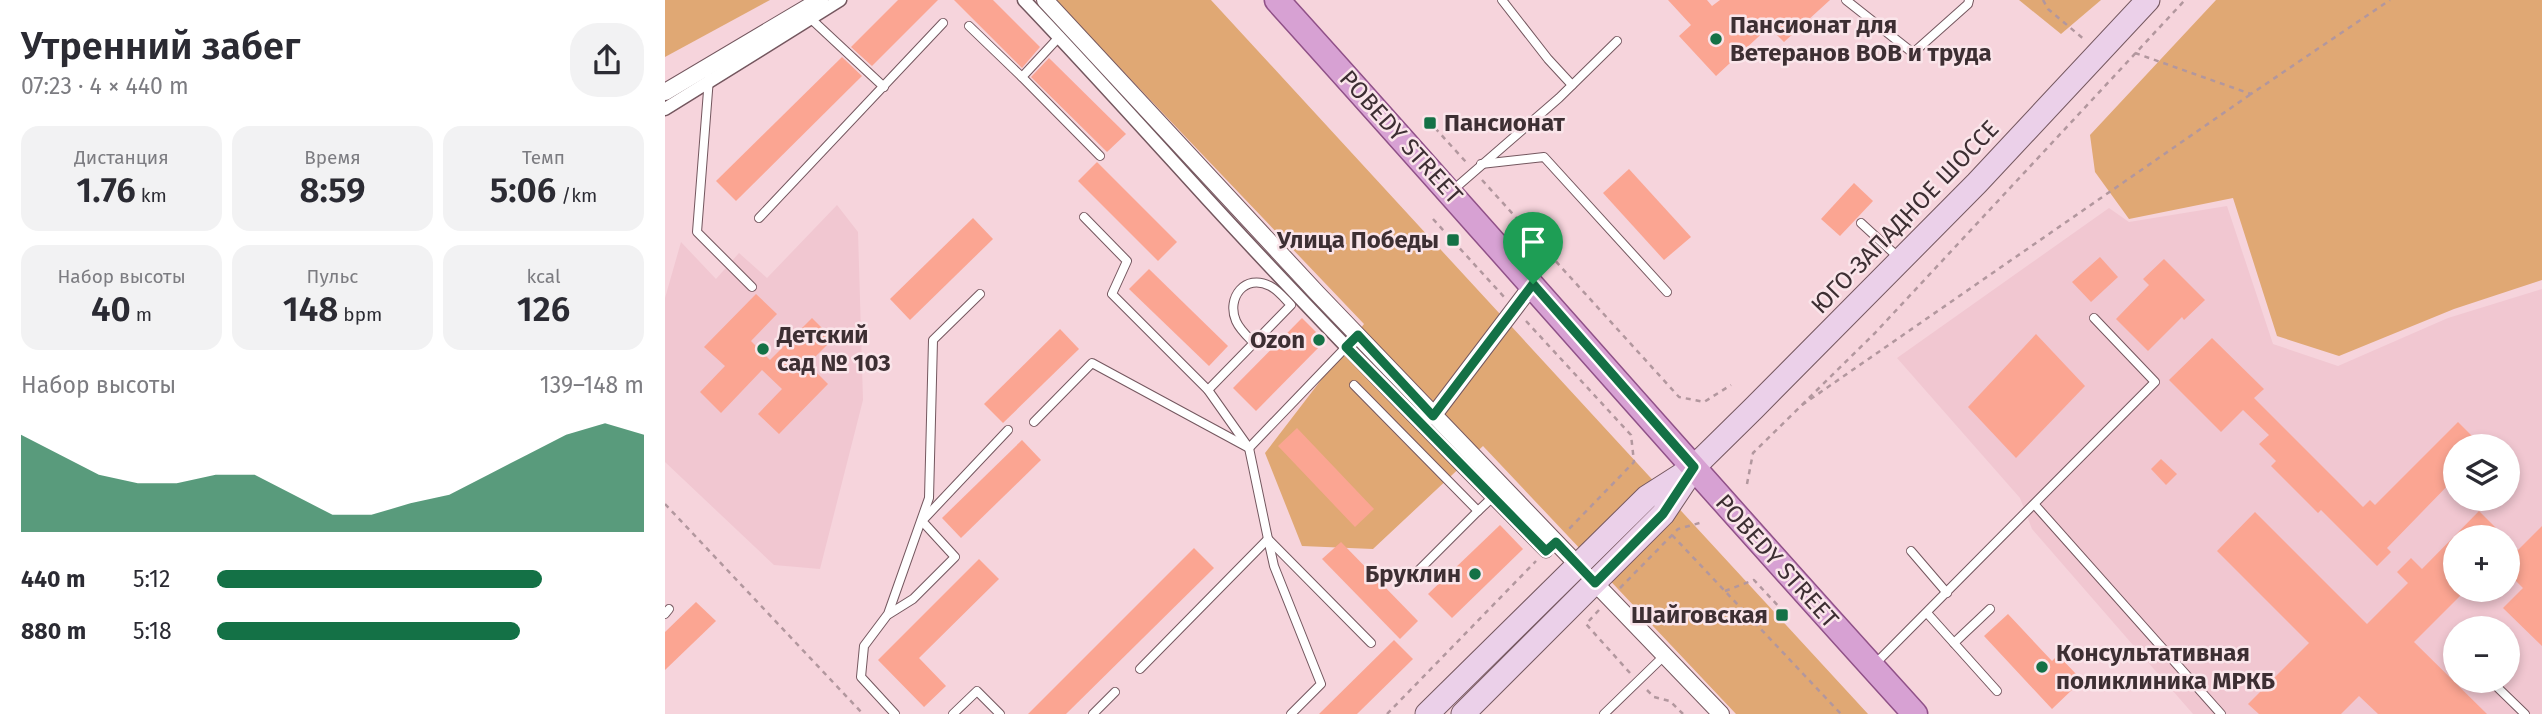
<!DOCTYPE html>
<html lang="ru">
<meta charset="utf-8">
<style>
body{margin:0;font-family:"Fira Sans",sans-serif;background:#f2f2f3;color:#2b2b33;height:100vh;display:flex;flex-direction:column;font-size:26px;white-space:nowrap}
*{box-sizing:border-box;margin:0}
p{font-size:23px;color:#7c7c81}
.icon{flex:none;width:38px;height:38px;fill:none;stroke:currentColor;stroke-width:2;stroke-linecap:round;stroke-linejoin:round}
.map{position:relative;flex:1;overflow:hidden}
.details{display:flex;flex-direction:column;background:#fff;width:665px}
.details>*{flex:none}
.tools{position:absolute;left:1778px;top:434px;display:grid;gap:14px}
.tools a{display:grid;place-items:center;width:77px;height:77px;border-radius:50%;background:#fff;box-shadow:0 4px 10px #0003;font-size:35px}
.pin{position:absolute;display:grid;place-items:center;width:60px;height:60px;color:#fff;margin:-72px -30px;border-radius:50% 50% 50% 0;rotate:-45deg;box-shadow:0 0 7px #0007}
.pin .icon{rotate:45deg}
.round{display:grid;place-items:center;flex:none;width:74px;height:74px;border-radius:28px;background:#f2f2f3}
.summary{display:flex;align-items:center;justify-content:space-between;height:119px;padding:0 21px}
h1{font-size:38px;font-weight:600;line-height:52px}
.metrics{display:grid;grid-template-columns:repeat(3,1fr);gap:10px;height:119px;padding:7px 21px}
.metrics div{display:grid;align-content:center;border-radius:18px;background:#f2f2f3;text-align:center}
.metrics b{font-size:35px;font-weight:600}
.metrics small{font-size:19px;font-weight:400}
.metrics p{font-size:19px}
.chart{height:196px;padding:14px 21px}
.chart p{display:flex;justify-content:space-between}
.chart svg{width:100%;height:126px;margin-top:7px;fill:#147146;opacity:.7}
ul{padding:0 21px;list-style:none;font-size:23px}
li{display:grid;grid-template-columns:112px 84px 1fr;align-items:center;height:52px}
li i{height:18px;border-radius:9px;background:#147146}
main{display:flex;flex:1;min-height:0}
.map>svg:first-child{display:block}
</style>
<main>
<section class="details">
<div class="summary"><div><h1>Утренний забег</h1><p>07:23 · 4 × 440 m</p></div><a class="round"><svg class="icon" aria-label="share" viewBox="0 0 24 24"><path d="M12 15V3M7 8l5-5 5 5M5 13v7h14v-7"/></svg></a></div>
<div class="metrics">
<div><p>Дистанция</p><b>1.76<small> km</small></b></div>
<div><p>Время</p><b>8:59</b></div>
<div><p>Темп</p><b>5:06<small> /km</small></b></div>
</div>
<div class="metrics">
<div><p>Набор высоты</p><b>40<small> m</small></b></div>
<div><p>Пульс</p><b>148<small> bpm</small></b></div>
<div><p>kcal</p><b>126</b></div>
</div>
<div class="chart"><p><span>Набор высоты</span>139–148 m</p>
<svg viewBox="0 0 160 44" preserveAspectRatio="none"><path d="M0 44V10L10 17L20 24L30 27L40 27L50 24L60 24L70 31L80 38L90 38L100 34L110 31L120 24L130 17L140 10L150 6L160 10V44z"/></svg>
</div>
<ul>
<li><b>440 m</b>5:12<i style="width:76%"></i></li>
<li><b>880 m</b>5:18<i style="width:71%"></i></li>
</ul>
</section>
<div class="map">
<svg width="1877" height="714" viewBox="0 0 1877 714">
<rect width="100%" height="100%" fill="#f6d4dc"/>
<g fill="#f1c7d1" fill-rule="evenodd">
<path d="M172,205L193,232L198,400L155,569L109,565L0,462V298L16,242L51,279L74,253L102,278Z"/>
<path d="M1562,206L1608,344L1673,366L1783,318L1877,289V714H1528L1367,529L1355,498L1232,358L1444,208L1464,222ZM1790,446H1843V499H1790ZM1790,537H1843V590H1790ZM1790,628H1843V681H1790Z"/>
</g>
<g fill="#e0a874">
<path d="M0,0H105L0,57Z"/>
<path d="M390,0H546L1203,714H1071L818,446L708,549L637,546L600,453L699,324Z"/>
<path d="M1354,0H1436L1396,34Z"/>
<path d="M1551,0H1877V280L1789,309L1674,356L1612,336L1568,198L1464,219L1430,172L1425,135Z"/>
</g>
<g fill="#fba592">
<path d="M233,0H273L207,66L186,47Z"/>
<path d="M289,0H328L375,47L357,68Z"/>
<path d="M1003,0H1042L1047,6L1055,0H1165L1119,42L1104,27L1051,76L1014,36L1026,25Z"/>
<path d="M177,57L197,76L71,201L51,181Z"/>
<path d="M384,58L461,134L442,152L366,77Z"/>
<path d="M432,162L512,242L493,261L413,181Z"/>
<path d="M964,169L1026,237L999,260L938,193Z"/>
<path d="M1189,183L1208,201L1175,236L1156,219Z"/>
<path d="M308,218L328,239L245,320L225,299Z"/>
<path d="M1435,257L1453,277L1426,302L1407,282Z"/>
<path d="M1499,259L1540,300L1519,320L1517,317L1483,351L1451,319L1484,285L1478,279Z"/>
<path d="M484,269L563,346L544,366L464,289Z"/>
<path d="M91,294L112,314L86,341L105,360L147,318L168,339L143,364L163,384L114,434L93,414L117,389L97,370L56,413L35,392L60,366L39,347Z"/>
<path d="M637,318L660,341L591,411L568,388Z"/>
<path d="M395,329L414,349L338,423L319,404Z"/>
<path d="M1371,334L1420,386L1351,458L1303,407Z"/>
<path d="M1547,338L1599,389L1589,398L1698,507L1705,500L1710,505L1793,422L1817,446H1790V478L1722,548L1726,552L1712,566L1656,510L1653,513L1606,466L1611,461L1594,444L1604,435L1578,410L1556,432L1504,380Z"/>
<path d="M632,428L709,509L690,527L613,446Z"/>
<path d="M357,440L376,460L296,538L277,518Z"/>
<path d="M1496,459L1512,474L1501,485L1486,469Z"/>
<path d="M1814,511L1840,537H1790V590H1801L1749,642L1822,714H1713L1694,696L1676,714H1594L1583,704L1644,643L1552,551L1590,512L1702,624L1743,583L1732,572L1746,558L1757,569Z"/>
<path d="M835,525L858,549L787,618L763,594Z"/>
<path d="M1877,526V646L1838,608L1858,588L1843,573V540L1853,550Z"/>
<path d="M676,542L753,621L735,639L657,559Z"/>
<path d="M529,548L549,568L401,714H363Z"/>
<path d="M314,559L334,579L254,658L281,686L259,707L213,660Z"/>
<path d="M31,602L51,621L0,670V632Z"/>
<path d="M1343,614L1387,661L1393,655L1411,674L1404,680L1410,687L1387,709L1319,636Z"/>
<path d="M729,640L748,659L692,714H654Z"/>
</g>
<g fill="none" stroke-linecap="round" stroke-linejoin="round">
<defs>
<g id="service">
<path d="M837,0L883,59L907,85"/>
<path d="M1181,0L1248,53L1303,4L1304,0"/>
<path d="M144,17L219,87"/>
<path d="M304,26L357,77"/>
<path d="M395,36L357,77L435,156"/>
<path d="M44,78L32,232L87,287"/>
<path d="M816,164L879,157L1002,292"/>
<path d="M788,190L894,98L952,41"/>
<path d="M419,217L462,261L447,294L543,390L584,448L603,539L706,643"/>
<path d="M94,218L278,23"/>
<path d="M1196,223L1234,258"/>
<path d="M689,385L813,511L831,494"/>
<path d="M543,390L626,305C620,299 613,290 605,286C580,273 561,298 571,321C575,330 582,336 589,343"/>
<path d="M369,422L427,363L584,448L683,345"/>
<path d="M1370,505L1556,714"/>
<path d="M603,539L609,566L656,684L626,714"/>
<path d="M1246,551L1282,593"/>
<path d="M750,574L813,511"/>
<path d="M1262,613L1332,691"/>
<path d="M0,614L4,609"/>
<path d="M224,614L248,599L290,557L257,521L343,430"/>
<path d="M1289,643L1325,609"/>
<path d="M1209,665L1490,382L1429,318"/>
<path d="M475,669L603,539"/>
<path d="M1829,684L1860,714"/>
<path d="M230,714L196,677L199,646L223,614L264,498L268,340L315,294"/>
<path d="M288,714L312,691L335,714"/>
<path d="M428,714L450,692"/>
<path d="M939,714L1000,655"/>
</g>
<g id="pedestrian">
<path d="M359,0C423,67 484,135 546,203C655,322 768,437 881,551"/>
<path d="M0,109L175,0"/>
</g>
<g id="minor">
<path d="M380,0L652,293L912,564"/>
<path d="M0,92L155,0"/>
<path d="M768,416L868,284"/>
<path d="M930,583L1056,714"/>
</g>
<g id="secondary">
<path d="M762,714L982,497L1029,467L1089,408L1312,183L1483,0"/>
<path d="M798,714L998,514L1026,472"/>
</g>
<path id="primary" d="M612,0C826,237 1035,478 1250,714"/>
</defs>
<use href="#service" stroke="#74575f" stroke-width="10"/>
<use href="#pedestrian" stroke="#74575f" stroke-width="15"/>
<use href="#minor" stroke="#74575f" stroke-width="18"/>
<use href="#secondary" stroke="#74575f" stroke-width="25"/>
<use href="#primary" stroke="#905188" stroke-width="27"/>
<g stroke="#b2979e" stroke-width="2.5" stroke-dasharray="5 5" stroke-linecap="butt">
<path d="M1378,0L1383,9L1421,41"/>
<path d="M1470,53L1586,94L1725,0"/>
<path d="M770,128L801,162"/>
<path d="M817,180L1014,397L1039,402L1066,385"/>
<path d="M768,219L840,298"/>
<path d="M861,321L966,435L969,462L901,532"/>
<path d="M1137,405L1586,94"/>
<path d="M1082,484L1088,453L1210,333L1520,0"/>
<path d="M0,504L198,714"/>
<path d="M1007,535L1176,714"/>
<path d="M955,588L1013,529L1038,522"/>
<path d="M1060,591L1089,580L1116,609"/>
<path d="M934,610L921,624L965,673"/>
<path d="M982,690L989,697L1005,701L1018,714"/>
<path d="M722,714L871,561"/>
</g>
<use href="#service" stroke="#fff" stroke-width="8"/>
<use href="#pedestrian" stroke="#fff" stroke-width="12"/>
<use href="#minor" stroke="#fff" stroke-width="16"/>
<use href="#secondary" stroke="#ebd0e9" stroke-width="23"/>
<use href="#primary" stroke="#d7a1d3" stroke-width="24"/>
</g>
<g fill="none" stroke-linecap="round" stroke-linejoin="round">
<defs>
<path id="route" d="M868,284L1029,467L998,514L930,583L891,542L881,551L681,347L693,335L768,416Z"/>
</defs>
<use href="#route" stroke="#fff" stroke-width="14"/>
<use href="#route" stroke="#147146" stroke-width="9"/>
</g>
<g fill="#147146" stroke="#fae5ea" stroke-width="2.5">
<circle cx="1051" cy="39" r="7"/>
<rect x="758" y="116" width="14" height="14" rx="3.5"/>
<rect x="781" y="233" width="14" height="14" rx="3.5"/>
<circle cx="654" cy="340" r="7"/>
<circle cx="98" cy="349" r="7"/>
<circle cx="810" cy="574" r="7"/>
<rect x="1110" y="608" width="14" height="14" rx="3.5"/>
<circle cx="1377" cy="667" r="7"/>
</g>
<g text-anchor="middle" dominant-baseline="central" stroke-width="5" stroke-linejoin="round" paint-order="stroke">
<g font-size="24" font-weight="bold" fill="#3d2f33" stroke="#fae5ea" text-anchor="start">
<text x="1065" y="25">Пансионат для<tspan x="1065" dy="28">Ветеранов ВОВ и труда</tspan></text>
<text x="779" y="123">Пансионат</text>
<text x="774" y="240" text-anchor="end">Улица Победы</text>
<text x="112" y="335">Детский<tspan x="112" dy="28">сад № 103</tspan></text>
<text x="640" y="340" text-anchor="end">Ozon</text>
<text x="796" y="574" text-anchor="end">Бруклин</text>
<text x="1103" y="615" text-anchor="end">Шайговская</text>
<text x="1391" y="653">Консультативная<tspan x="1391" dy="28">поликлиника МРКБ</tspan></text>
</g>
<g font-size="24" fill="#3d2f33" stroke="#fae5ea">
<text transform="translate(736 137) rotate(48)">POBEDY STREET</text>
<text transform="translate(1240 217) rotate(-46)">ЮГО-ЗАПАДНОЕ ШОССЕ</text>
<text transform="translate(1112 561) rotate(48)">POBEDY STREET</text>
</g>
</g>
</svg>
<div class="tools">
<a><svg class="icon" aria-label="layers" viewBox="0 0 24 24"><path d="M12 4l9 5-9 5-9-5zM3 14l9 5 9-5"/></svg></a>
<a>+</a>
<a>−</a>
</div>
<div class="pin" style="left:868px;top:284px;background:#1e9e55"><svg class="icon" aria-label="arrive" viewBox="0 0 24 24"><path d="M6 21V4h12l-3 4 3 4H6"/></svg></div>
</div>
</main>
